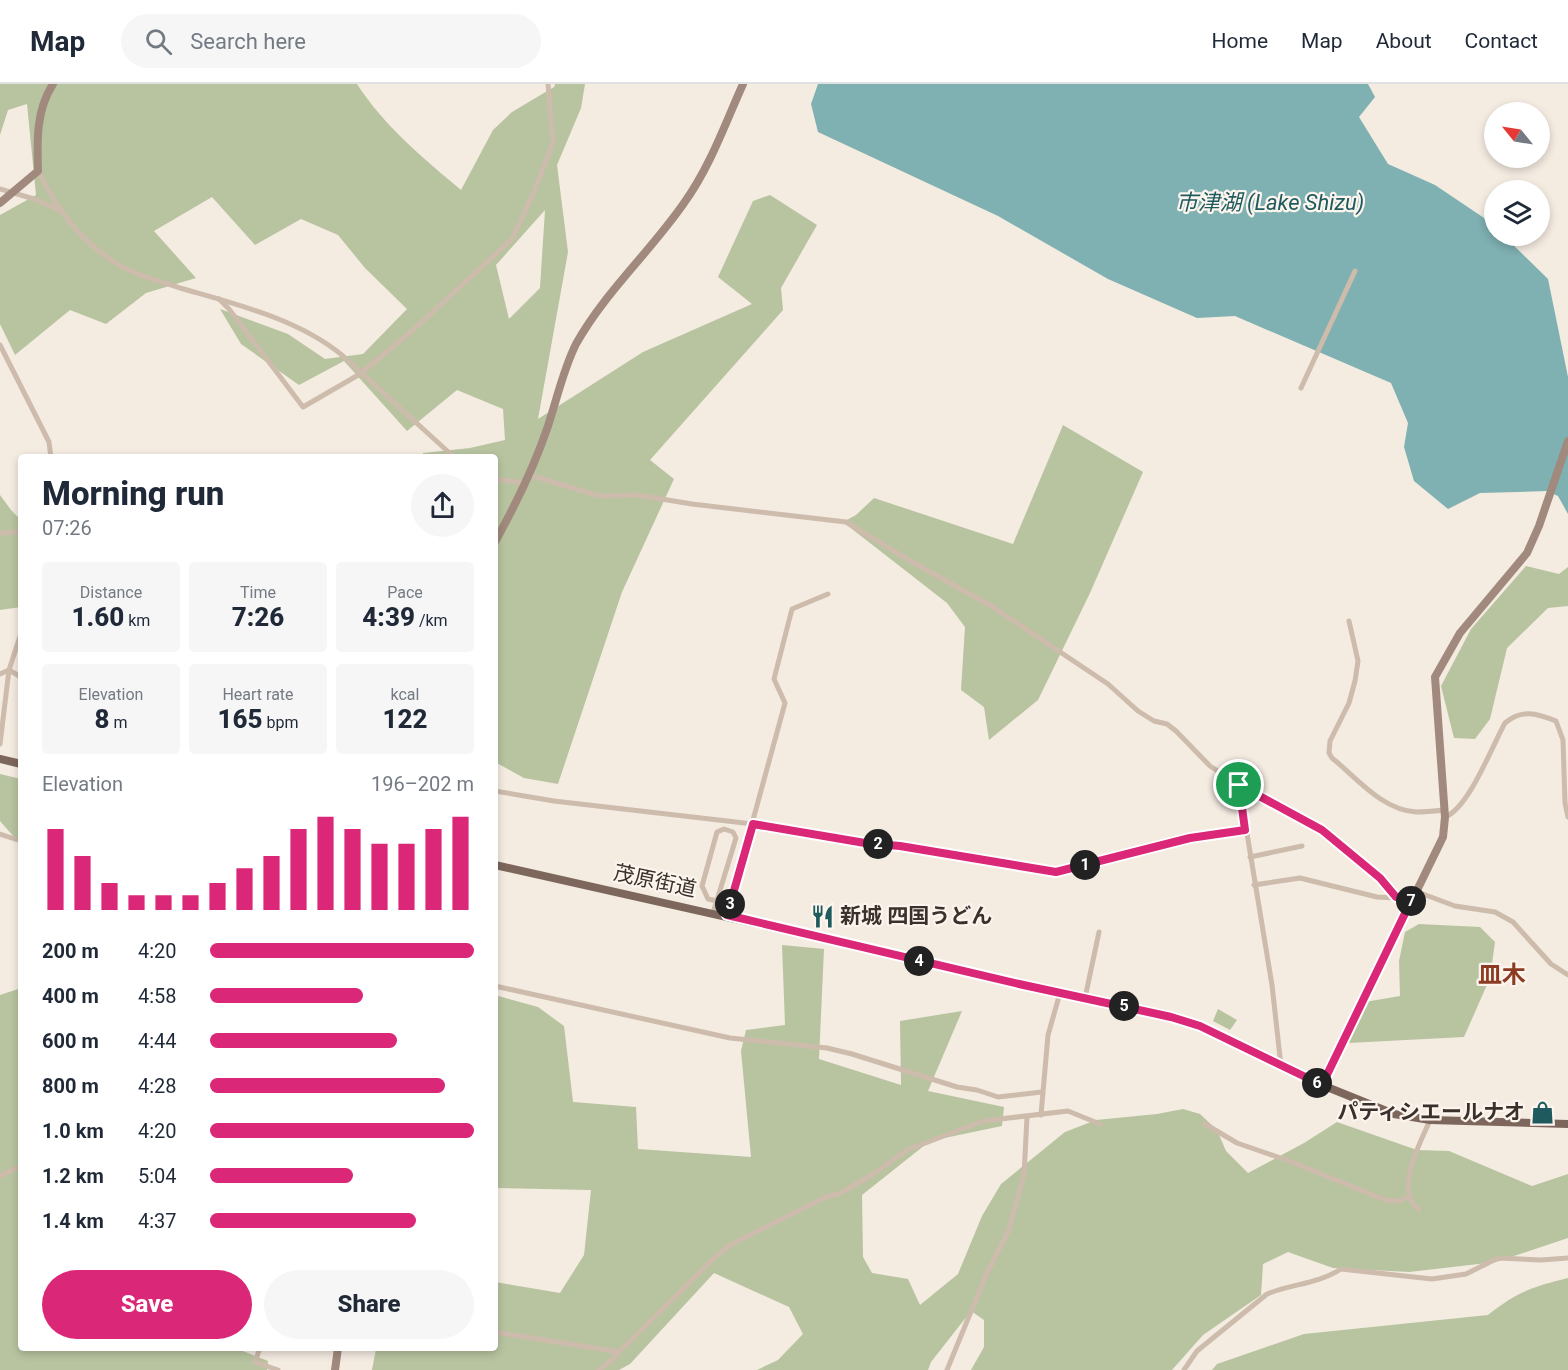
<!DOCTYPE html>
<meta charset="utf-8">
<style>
body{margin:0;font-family:Roboto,"Noto Sans JP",sans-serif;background:#f6f6f7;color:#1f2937;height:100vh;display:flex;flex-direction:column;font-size:22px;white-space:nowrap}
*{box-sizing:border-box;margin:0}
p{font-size:20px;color:#747a83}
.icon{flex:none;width:33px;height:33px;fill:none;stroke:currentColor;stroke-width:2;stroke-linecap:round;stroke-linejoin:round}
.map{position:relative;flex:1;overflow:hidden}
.side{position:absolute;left:18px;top:370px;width:480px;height:897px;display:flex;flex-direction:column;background:#fff;border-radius:6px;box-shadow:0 3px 9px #0003}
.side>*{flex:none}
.needle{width:39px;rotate:300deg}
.buttons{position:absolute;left:1484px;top:18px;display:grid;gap:12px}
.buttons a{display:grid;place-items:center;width:66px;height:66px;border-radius:50%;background:#fff;box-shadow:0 3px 9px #0003;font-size:30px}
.pin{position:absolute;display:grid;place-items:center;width:51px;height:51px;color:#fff;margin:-26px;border:3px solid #fff;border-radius:50%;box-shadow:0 2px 6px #0007}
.km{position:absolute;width:30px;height:30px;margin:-15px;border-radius:50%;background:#222;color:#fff;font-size:16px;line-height:30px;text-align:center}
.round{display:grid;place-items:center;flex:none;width:63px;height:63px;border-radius:32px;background:#f6f6f7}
.headline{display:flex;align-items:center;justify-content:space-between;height:102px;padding:0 24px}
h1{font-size:33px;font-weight:800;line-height:45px}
.metrics{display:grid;grid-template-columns:repeat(3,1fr);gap:9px;height:102px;padding:6px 24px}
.metrics div{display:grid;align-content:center;border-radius:6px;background:#f6f6f7;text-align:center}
.metrics b{font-size:26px;font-weight:800}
.metrics small{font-size:16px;font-weight:400}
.metrics p{font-size:16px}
.chart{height:168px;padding:12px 24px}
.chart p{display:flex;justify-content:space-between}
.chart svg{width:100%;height:108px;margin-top:6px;stroke:#db2777;stroke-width:6}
.cta{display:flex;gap:12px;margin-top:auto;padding:12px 24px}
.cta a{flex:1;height:69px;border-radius:36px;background:#db2777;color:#fff;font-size:24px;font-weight:800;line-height:69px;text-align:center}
.cta a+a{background:#f6f6f7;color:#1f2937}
ul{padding:0 24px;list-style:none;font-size:20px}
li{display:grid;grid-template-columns:96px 72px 1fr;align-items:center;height:45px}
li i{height:15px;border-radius:8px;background:#db2777}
header{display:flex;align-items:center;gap:36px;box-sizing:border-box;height:84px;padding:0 30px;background:#fff;border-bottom:2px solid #e0e1e3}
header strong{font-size:28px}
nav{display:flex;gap:33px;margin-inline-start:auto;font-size:21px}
.search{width:420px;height:54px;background:#f6f6f7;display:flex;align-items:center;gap:15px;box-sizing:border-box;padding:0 21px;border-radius:33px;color:#747a83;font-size:22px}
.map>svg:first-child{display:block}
</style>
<header>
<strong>Map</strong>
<div class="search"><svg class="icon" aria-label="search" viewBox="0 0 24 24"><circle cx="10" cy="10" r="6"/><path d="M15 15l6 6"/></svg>Search here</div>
<nav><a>Home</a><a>Map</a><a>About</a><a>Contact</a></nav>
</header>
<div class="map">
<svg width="1568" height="1286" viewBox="0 0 1568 1286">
<rect width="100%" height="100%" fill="#f4ebe1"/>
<g fill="#b8c4a0" fill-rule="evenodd">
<path d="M0,0H357C385,43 422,73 461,106L493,46L512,28L554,3L555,0H585L581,24L557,81L568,168L538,335L643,268L752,220L718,193L753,117L770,111L817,141L781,204L783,226L650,376L674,395L622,508L558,700L524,694L495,678V374L423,373V369L470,364L505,356L503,325L457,306L407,347L344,277L299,301L241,260L220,225L288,250L325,275L363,270L407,225L365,184L338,151L301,135L255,161L212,113L154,147L196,194L146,209L106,240L70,226L15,271L0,240V131L36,111L27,20L8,26L0,51ZM545,126L540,204L509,235L496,181Z"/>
<path d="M1063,341L1143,388L1090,509L1038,616L989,656L984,623L961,606L965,543L947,519L843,438L856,431L874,414L1013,460Z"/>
<path d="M0,411L11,426L21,436V523L0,526Z"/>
<path d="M1526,482L1559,490L1568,483V522L1548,524L1507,564L1490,635L1475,655L1454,654L1441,602L1471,545Z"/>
<path d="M0,690L21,695V761L0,737Z"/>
<path d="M1419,840L1480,843L1495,858L1490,894L1464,953L1348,959L1340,950L1359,919L1400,912L1399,877L1405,848Z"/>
<path d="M782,861L824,865L819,975L901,1001L900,937L962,927L928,1007L1004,1023L1002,1042L930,1057L862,1111L863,1173L872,1189L908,1195L920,1221L958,1190L982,1132L1001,1100L1065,1048L1096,1036L1157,1030L1183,1025L1200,1030L1217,1046L1226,1067L1248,1089L1304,1059L1337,1038L1417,1066L1449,1067L1532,1102L1568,1090V1154L1496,1178L1409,1188L1333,1184L1288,1168L1263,1180L1261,1211L1203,1251L1172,1286H971L984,1263V1236L971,1227L931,1278L928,1286H757L778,1276L803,1250L789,1223L714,1189L630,1280L619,1286H372L376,1265L495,1264V1198L560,1209L584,1171L591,1106L495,1104V911L538,923L564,942L573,1018L636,1023L638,1065L751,1073L741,967L746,946L785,941Z"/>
<path d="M21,904V1264L238,1265L268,1277L267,1286H0V911Z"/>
<path d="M1218,925L1237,936L1230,946L1213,937Z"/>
<path d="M1568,1194V1286H1212L1217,1280L1304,1250L1488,1231C1517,1208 1532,1203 1568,1194Z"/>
</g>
<path fill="#7fb0b2" d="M818,0H1368L1375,13L1359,33L1388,80L1435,101L1490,138L1494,141V152H1504L1548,195L1568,293V430L1558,412L1547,407L1480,409L1448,425L1414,397L1404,363L1408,339L1391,299L1235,232L1197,234L1108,195L998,132L818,48L811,20Z"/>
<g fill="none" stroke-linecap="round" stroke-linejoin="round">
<g stroke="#cdbbac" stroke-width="5">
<path d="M38,87C45,100 52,114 61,126C77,150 103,174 129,186C145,194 163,198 180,204C235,220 299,235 343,272L455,374"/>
<path d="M0,105L34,115L61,127"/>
<path d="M219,215L229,225L303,323L360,290L413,246L512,155L534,108L553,58L548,0"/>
<path d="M0,261L49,358L51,374"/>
<path d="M1301,304L1355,187"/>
<path d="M530,391L599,412L637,411L692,420L846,438L907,475L993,523L1108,600L1138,627L1154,637L1167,640L1176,647L1210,682L1239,701L1272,901L1281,982"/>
<path d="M495,395L526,399"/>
<path d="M0,449L21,448"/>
<path d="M1349,537L1358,577L1355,597L1349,619L1330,657L1329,669L1332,674C1357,694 1382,726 1416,728C1425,728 1435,727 1445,726"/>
<path d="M9,586L21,593"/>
<path d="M0,590L9,586"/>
<path d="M0,660L9,586L21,549"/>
<path d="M1239,701L1322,746L1379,794L1396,813"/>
<path d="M495,707L554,717L753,740L865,759L901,762L1056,788L1190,754L1245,746"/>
<path d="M1445,733C1469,724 1492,662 1505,639C1522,625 1536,629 1556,637L1563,656L1565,719L1568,733"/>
<path d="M0,750L21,757"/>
<path d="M1250,773L1302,762"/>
<path d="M1254,801L1300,794L1377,813L1412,815"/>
<path d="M1415,807L1455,822L1495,828L1513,838L1551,880L1568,891"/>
<path d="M713,829L736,754L733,748L724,745L717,748L702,802L708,815L717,817"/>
<path d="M727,831L785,619L774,595L792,525L828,510"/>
<path d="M495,902L730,954L827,964L852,970L957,1003L977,1006L998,1013L1042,1008"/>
<path d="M1085,914L1099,848"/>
<path d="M1041,1031L1048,951L1060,909"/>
<path d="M1205,1040L1237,1059L1292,1078L1385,1116L1398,1117L1409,1113"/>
<path d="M0,1092L21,1082"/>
<path d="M1419,1125C1393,1107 1421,1058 1430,1036"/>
<path d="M495,1248L619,1268L716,1172L732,1160L826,1113L841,1109L876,1088L907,1066L983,1037L1068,1027L1100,1040"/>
<path d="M260,1264L255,1278L278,1286"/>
<path d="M599,1286L612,1276L619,1268"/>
<path d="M947,1286L986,1191L1008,1148L1024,1091L1027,1033"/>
<path d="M1184,1286L1197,1267L1267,1210C1291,1200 1318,1200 1341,1185L1432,1195L1466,1190L1498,1174L1541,1176L1568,1174"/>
</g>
<g stroke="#a18a7d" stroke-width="8">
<path d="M0,119L38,87C37,57 36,26 53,0"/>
<path d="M495,458C516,420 534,384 548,342C557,315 563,286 576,260C605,208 651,167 684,119C710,83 725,40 743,0"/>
<path d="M1322,1001L1443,753L1445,733L1435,593L1460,549L1527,469L1539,442L1568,357"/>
<path d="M335,1286L338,1264"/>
</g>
<g stroke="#7d675c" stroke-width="8">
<path d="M0,675L21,680"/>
<path d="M495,781L1171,933L1200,942L1322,1001L1394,1030L1430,1036L1568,1040"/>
</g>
</g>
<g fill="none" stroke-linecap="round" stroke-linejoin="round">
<defs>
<path id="route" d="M1239,701L1322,746L1380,794L1396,813L1412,815L1322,1001L1200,942L1171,933L1019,900L727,831L753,740L865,759L900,762L1056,788L1190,754L1245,746Z"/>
</defs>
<use href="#route" stroke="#fff" stroke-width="12"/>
<use href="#route" stroke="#db2777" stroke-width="8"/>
</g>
<defs>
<symbol id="restaurant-bare" viewBox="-9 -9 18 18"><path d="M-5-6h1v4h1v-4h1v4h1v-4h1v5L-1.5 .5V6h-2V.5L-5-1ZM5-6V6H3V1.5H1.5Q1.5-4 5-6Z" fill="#1f5a5e" stroke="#fbf5ee" stroke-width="2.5" paint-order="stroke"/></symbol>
<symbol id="shop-bare" viewBox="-9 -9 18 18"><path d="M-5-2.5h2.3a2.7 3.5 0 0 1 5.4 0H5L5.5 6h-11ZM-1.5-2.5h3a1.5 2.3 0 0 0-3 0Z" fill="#1f5a5e" stroke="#fbf5ee" stroke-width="2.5" paint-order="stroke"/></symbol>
</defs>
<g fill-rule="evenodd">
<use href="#restaurant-bare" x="806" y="816" width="33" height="33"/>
<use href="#shop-bare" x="1526" y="1012" width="33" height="33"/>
</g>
<g text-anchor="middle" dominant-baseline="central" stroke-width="4.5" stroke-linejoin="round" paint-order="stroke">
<g font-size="21" fill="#3b302b" stroke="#fbf5ee">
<text transform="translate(655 797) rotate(12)">茂原街道</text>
</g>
<g font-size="21" font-weight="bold" fill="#3b302b" stroke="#fbf5ee" text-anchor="start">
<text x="840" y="832">新城 四国うどん</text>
<text x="1525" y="1028" text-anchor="end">パティシエールナオ</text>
</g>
<g font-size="22" font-style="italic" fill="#1f5a5e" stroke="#fbf5ee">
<text x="1270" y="118">市津湖 (Lake Shizu)</text>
</g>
<g font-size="24" font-weight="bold" fill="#8c3b22" stroke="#fbf5ee">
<text x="1502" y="891">皿木</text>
</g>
</g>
</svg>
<div class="buttons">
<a><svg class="needle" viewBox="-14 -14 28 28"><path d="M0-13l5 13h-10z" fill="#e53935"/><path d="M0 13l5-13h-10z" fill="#747a83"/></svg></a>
<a><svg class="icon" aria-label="layers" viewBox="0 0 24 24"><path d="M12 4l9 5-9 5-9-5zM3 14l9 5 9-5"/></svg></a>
</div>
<div class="pin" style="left:1239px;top:701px;background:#1e9e55"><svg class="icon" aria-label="arrive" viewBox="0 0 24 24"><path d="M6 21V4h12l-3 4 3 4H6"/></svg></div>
<b class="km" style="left:1085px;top:781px">1</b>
<b class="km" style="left:878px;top:760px">2</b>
<b class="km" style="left:730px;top:820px">3</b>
<b class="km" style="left:919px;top:877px">4</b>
<b class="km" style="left:1124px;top:922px">5</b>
<b class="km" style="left:1317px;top:999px">6</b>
<b class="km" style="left:1411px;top:817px">7</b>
<section class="side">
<div class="headline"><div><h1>Morning run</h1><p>07:26</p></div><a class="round"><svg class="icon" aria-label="share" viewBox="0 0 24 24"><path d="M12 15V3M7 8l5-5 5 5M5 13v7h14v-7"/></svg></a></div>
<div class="metrics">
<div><p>Distance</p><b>1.60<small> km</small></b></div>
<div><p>Time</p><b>7:26</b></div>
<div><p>Pace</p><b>4:39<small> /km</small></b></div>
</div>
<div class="metrics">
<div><p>Elevation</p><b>8<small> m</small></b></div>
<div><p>Heart rate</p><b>165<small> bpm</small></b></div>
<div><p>kcal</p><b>122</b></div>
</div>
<div class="chart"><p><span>Elevation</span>196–202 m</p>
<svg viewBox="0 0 160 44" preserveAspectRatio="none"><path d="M5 44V11M15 44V22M25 44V33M35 44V38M45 44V38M55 44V38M65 44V33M75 44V27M85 44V22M95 44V11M105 44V6M115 44V11M125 44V17M135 44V17M145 44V11M155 44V6"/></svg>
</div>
<ul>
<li><b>200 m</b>4:20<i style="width:100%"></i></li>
<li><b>400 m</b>4:58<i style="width:58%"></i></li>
<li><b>600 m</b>4:44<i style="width:71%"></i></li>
<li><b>800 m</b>4:28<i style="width:89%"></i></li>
<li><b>1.0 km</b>4:20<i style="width:100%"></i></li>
<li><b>1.2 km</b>5:04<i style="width:54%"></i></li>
<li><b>1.4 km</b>4:37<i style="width:78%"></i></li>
</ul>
<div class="cta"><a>Save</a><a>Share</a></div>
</section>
</div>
